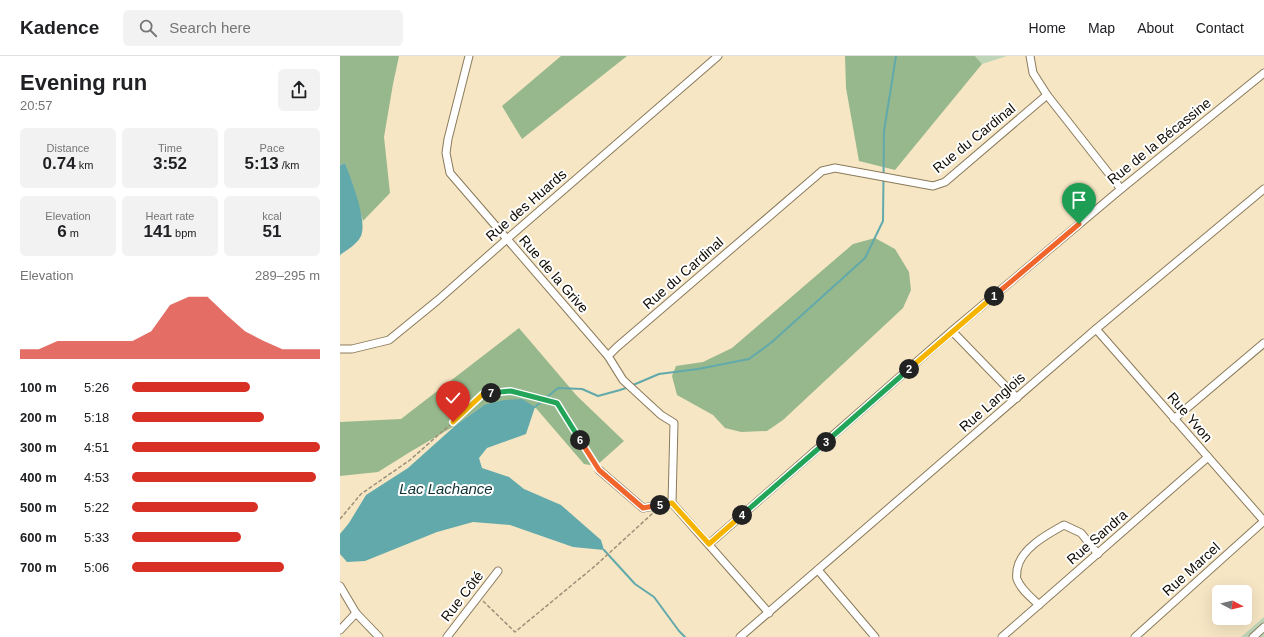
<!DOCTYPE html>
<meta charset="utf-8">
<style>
body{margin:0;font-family:Arial,sans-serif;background:#f2f2f2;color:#202124;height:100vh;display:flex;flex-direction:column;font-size:15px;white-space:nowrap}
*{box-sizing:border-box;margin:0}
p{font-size:13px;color:#757577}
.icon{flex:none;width:22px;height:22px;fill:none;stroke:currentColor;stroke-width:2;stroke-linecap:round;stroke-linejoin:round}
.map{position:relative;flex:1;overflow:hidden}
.panel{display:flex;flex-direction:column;background:#fff;width:340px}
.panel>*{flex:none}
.needle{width:26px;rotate:97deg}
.controls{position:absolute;left:872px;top:529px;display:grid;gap:8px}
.controls a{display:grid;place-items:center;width:40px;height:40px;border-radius:6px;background:#fff;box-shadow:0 4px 16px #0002;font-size:20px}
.pin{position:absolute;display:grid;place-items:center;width:34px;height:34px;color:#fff;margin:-41px -17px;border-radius:50% 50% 50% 0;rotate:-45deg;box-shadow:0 0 4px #0007}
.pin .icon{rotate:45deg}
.km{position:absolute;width:20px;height:20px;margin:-10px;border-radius:50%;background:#222;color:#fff;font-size:11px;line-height:20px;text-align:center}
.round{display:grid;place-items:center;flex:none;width:42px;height:42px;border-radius:6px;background:#f2f2f2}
.overview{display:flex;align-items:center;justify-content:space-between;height:68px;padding:0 20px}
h1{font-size:22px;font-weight:700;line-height:30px}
.figures{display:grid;grid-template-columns:repeat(3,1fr);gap:6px;height:68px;padding:4px 20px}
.figures div{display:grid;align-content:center;border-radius:6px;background:#f2f2f2;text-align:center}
.figures b{font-size:17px;font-weight:700}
.figures small{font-size:11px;font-weight:400}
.figures p{font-size:11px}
.chart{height:112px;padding:8px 20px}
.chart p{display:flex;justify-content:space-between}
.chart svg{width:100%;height:72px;margin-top:4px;fill:#d93025;opacity:.7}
ul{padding:0 20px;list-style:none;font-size:13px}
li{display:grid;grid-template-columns:64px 48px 1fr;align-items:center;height:30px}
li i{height:10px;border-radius:5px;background:#d93025}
header{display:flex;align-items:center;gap:24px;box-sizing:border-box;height:56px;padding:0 20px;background:#fff;border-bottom:1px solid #e0e0e0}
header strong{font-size:19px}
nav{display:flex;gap:22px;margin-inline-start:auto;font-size:14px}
.search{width:280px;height:36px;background:#f2f2f2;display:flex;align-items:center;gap:10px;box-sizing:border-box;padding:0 14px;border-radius:6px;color:#757577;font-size:15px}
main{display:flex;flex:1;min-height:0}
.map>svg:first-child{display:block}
</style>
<header>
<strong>Kadence</strong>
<div class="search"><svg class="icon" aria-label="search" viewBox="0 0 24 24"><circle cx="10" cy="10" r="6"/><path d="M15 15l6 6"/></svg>Search here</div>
<nav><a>Home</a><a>Map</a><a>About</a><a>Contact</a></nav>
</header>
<main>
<section class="panel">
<div class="overview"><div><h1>Evening run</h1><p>20:57</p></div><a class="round"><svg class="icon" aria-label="share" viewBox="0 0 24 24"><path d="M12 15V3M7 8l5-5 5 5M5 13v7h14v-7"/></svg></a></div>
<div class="figures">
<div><p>Distance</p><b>0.74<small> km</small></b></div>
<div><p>Time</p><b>3:52</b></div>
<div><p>Pace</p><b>5:13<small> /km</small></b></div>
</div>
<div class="figures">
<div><p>Elevation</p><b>6<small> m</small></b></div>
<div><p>Heart rate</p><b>141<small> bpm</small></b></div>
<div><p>kcal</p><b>51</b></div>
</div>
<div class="chart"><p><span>Elevation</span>289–295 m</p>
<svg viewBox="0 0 160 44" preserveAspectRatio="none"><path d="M0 44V38L10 38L20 33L30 33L40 33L50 33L60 33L70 27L80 11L90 6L100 6L110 17L120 27L130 33L140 38L150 38L160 38V44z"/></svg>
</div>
<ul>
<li><b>100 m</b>5:26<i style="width:63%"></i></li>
<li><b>200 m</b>5:18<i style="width:70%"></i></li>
<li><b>300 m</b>4:51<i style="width:100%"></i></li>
<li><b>400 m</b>4:53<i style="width:98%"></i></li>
<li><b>500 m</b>5:22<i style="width:67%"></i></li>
<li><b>600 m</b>5:33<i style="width:58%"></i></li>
<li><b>700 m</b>5:06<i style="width:81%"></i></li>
</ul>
</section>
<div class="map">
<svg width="924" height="581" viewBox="0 0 924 581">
<rect width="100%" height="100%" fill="#f6e6c4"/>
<g fill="#bfd5b8">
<path d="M635,0H667L642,8Z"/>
<path d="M924,561V581H901Z"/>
</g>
<g fill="#97b88c">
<path d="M0,0H59L53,28L44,81L50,137L23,165L13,129L5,107L0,109Z"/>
<path d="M221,0H287L182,83L162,50Z"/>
<path d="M505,0H635L642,8L555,114L519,105L506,32Z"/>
<path d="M535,182L555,193L569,216L571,234L563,252L443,364L427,375L401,376L385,372L373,359L337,339L332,320L336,310L363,306L392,292L513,188Z"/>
<path d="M179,272L237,340L284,385L256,410L244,408L195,351L144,349L116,369L70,396L38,416L0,420V366L61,363Z"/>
</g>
<g fill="#62a9ab">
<path d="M5,107C11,122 28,166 21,180C17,188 7,194 0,199V109Z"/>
<path d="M182,343L195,351L186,378L147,392L139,402L142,412L169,421L184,433L221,449L261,484L264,494L233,491L170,469L133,466L97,476L25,505L7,506L0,498V478L9,467L26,439L68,412L116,369L144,349L164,344Z"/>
</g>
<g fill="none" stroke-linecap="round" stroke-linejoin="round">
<g stroke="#62a9ab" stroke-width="2">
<path d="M293,329L319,318L358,313L409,303L432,286L525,202L543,165L544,75L556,0"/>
<path d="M195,351L218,332L242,333L258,340L280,334L289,331"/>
<path d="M264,494L295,528L314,541L339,575L345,581"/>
</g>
<defs>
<g id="minor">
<path d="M129,0L108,83L106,97L110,117L268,300"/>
<path d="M690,0L693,17L707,39L781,133"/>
<path d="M756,273L924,465"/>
<path d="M612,275L677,342"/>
<path d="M0,293H12L49,284L98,244L167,183L378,0"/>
<path d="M834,363L924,287"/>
<path d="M259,414L303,452L332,447"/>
<path d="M369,488L612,275L781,133L924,17"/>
<path d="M478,514L535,581"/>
<path d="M0,530L16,557L39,581"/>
<path d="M699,549C691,541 681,534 677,523C676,521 677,518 677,514C680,493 706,479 724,469L741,477L758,498"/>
<path d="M429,557L332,447L334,367L321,359L283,324L268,300L277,291L482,115L495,112L593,130L605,126L707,39"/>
<path d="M0,574L16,557"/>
<path d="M107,581L158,515"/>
<path d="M400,581L756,273L924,133"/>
<path d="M662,581L868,401"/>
<path d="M795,581L924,465"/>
<path d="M913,581L924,571"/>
</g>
</defs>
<use href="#minor" stroke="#8a7b5c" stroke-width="9"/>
<g stroke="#9c9078" stroke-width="1.5" stroke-dasharray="4 2" stroke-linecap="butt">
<path d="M0,463L21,438L70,404L113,366L144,337L171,335L217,347L255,408"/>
<path d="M143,545L175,576L255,510L313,457"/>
</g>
<use href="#minor" stroke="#fff" stroke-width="7"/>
</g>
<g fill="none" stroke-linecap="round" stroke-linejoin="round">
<defs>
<path id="split-1" d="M654,240L739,168"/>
<path id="split-2" d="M569,313L654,240"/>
<path id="split-3" d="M486,386L569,313"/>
<path id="split-4" d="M402,459L486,386"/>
<path id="split-5" d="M320,449L332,447L369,488L402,459"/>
<path id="split-6" d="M240,384L259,414L303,452L320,449"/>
<path id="split-7" d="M151,337L171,335L217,347L240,384"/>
<path id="split-8" d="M113,366L144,337H151"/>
</defs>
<use href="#split-1" stroke="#fff" stroke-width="8"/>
<use href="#split-2" stroke="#fff" stroke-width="8"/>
<use href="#split-3" stroke="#fff" stroke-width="8"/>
<use href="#split-4" stroke="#fff" stroke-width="8"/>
<use href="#split-5" stroke="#fff" stroke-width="8"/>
<use href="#split-6" stroke="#fff" stroke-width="8"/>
<use href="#split-7" stroke="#fff" stroke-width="8"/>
<use href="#split-8" stroke="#fff" stroke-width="8"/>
<use href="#split-1" stroke="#f0652b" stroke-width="5"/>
<use href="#split-2" stroke="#f5b400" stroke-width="5"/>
<use href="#split-3" stroke="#22a559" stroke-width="5"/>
<use href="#split-4" stroke="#22a559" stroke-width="5"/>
<use href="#split-5" stroke="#f5b400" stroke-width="5"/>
<use href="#split-6" stroke="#f0652b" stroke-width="5"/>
<use href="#split-7" stroke="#22a559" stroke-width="5"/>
<use href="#split-8" stroke="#f5b400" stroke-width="5"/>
</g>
<g text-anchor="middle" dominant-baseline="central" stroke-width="4" stroke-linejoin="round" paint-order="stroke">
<g font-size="14" fill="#100b02" stroke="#fff">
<text transform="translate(634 82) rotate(-39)">Rue du Cardinal</text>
<text transform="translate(819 85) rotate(-39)">Rue de la Bécassine</text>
<text transform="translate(186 149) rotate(-41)">Rue des Huards</text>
<text transform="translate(343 217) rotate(-41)">Rue du Cardinal</text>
<text transform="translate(214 218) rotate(49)">Rue de la Grive</text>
<text transform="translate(652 346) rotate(-41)">Rue Langlois</text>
<text transform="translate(850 361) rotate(49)">Rue Yvon</text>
<text transform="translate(757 481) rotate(-41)">Rue Sandra</text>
<text transform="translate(851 513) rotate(-42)">Rue Marcel</text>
<text transform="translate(122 540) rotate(-52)">Rue Côté</text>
</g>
<g font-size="15" font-style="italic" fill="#0f3335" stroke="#fff">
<text x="106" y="432">Lac Lachance</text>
</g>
</g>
</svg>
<div class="controls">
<a><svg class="needle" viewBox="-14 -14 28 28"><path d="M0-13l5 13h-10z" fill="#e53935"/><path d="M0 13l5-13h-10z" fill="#757577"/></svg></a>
</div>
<div class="pin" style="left:739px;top:168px;background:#1e9e55"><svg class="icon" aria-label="arrive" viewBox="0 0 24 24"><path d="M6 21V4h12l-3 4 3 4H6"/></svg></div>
<div class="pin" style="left:113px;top:366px;background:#d93025"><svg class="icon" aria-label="check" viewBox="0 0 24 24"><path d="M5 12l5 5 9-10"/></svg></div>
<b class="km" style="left:654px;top:240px">1</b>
<b class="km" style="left:569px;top:313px">2</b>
<b class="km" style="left:486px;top:386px">3</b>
<b class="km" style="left:402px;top:459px">4</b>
<b class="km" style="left:320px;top:449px">5</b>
<b class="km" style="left:240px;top:384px">6</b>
<b class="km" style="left:151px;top:337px">7</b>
</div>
</main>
